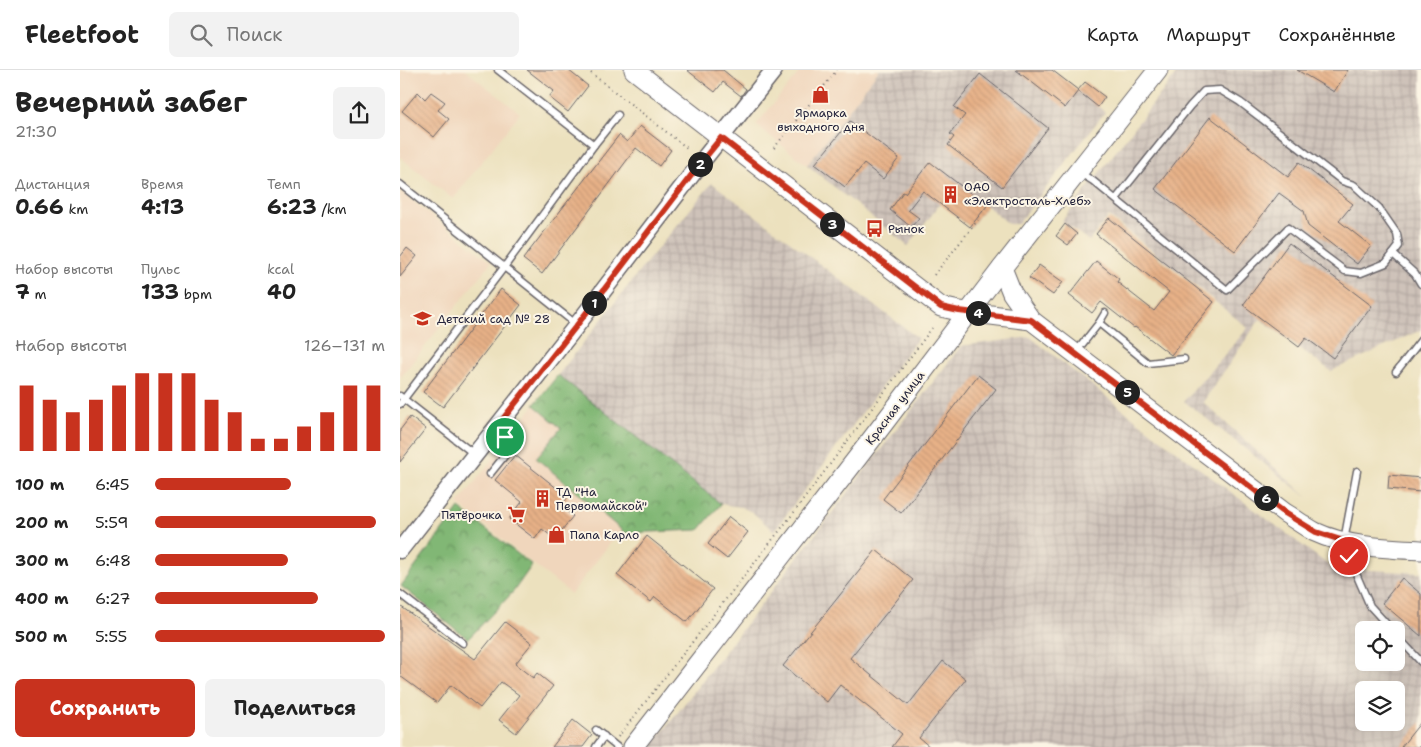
<!DOCTYPE html>
<html lang="ru">
<meta charset="utf-8">
<style>
body{margin:0;font-family:"Shantell Sans",sans-serif;background:#f2f2f2;color:#222;height:100vh;display:flex;flex-direction:column;font-size:19px;white-space:nowrap}
*{box-sizing:border-box;margin:0}
p{font-size:16px;color:#767676}
.icon{flex:none;width:28px;height:28px;fill:none;stroke:currentColor;stroke-width:2;stroke-linecap:round;stroke-linejoin:round}
.map{position:relative;flex:1;overflow:hidden}
.sheet{display:flex;flex-direction:column;background:#fff;width:400px}
.sheet>*{flex:none}
.fabs{position:absolute;left:955px;top:551px;display:grid;gap:10px}
.fabs a{display:grid;place-items:center;width:50px;height:50px;border-radius:8px;background:#fff;box-shadow:0 5px 20px #0002;font-size:25px}
.pin{position:absolute;display:grid;place-items:center;width:42px;height:42px;color:#fff;margin:-21px;border:2px solid #fff;border-radius:50%;box-shadow:0 1px 5px #0007}
.km{position:absolute;width:25px;height:25px;margin:-12px;border-radius:50%;background:#222;color:#fff;font-size:14px;line-height:25px;text-align:center}
.round{display:grid;place-items:center;flex:none;width:52px;height:52px;border-radius:8px;background:#f2f2f2}
.head{display:flex;align-items:center;justify-content:space-between;height:85px;padding:0 15px}
h1{font-size:28px;font-weight:700;line-height:38px}
.figures{display:grid;grid-template-columns:repeat(3,1fr);gap:8px;height:85px;padding:5px 15px}
.figures div{display:grid;align-content:center}
.figures b{font-size:21px;font-weight:700}
.figures small{font-size:14px;font-weight:400}
.figures p{font-size:14px}
.chart{height:140px;padding:10px 15px}
.chart p{display:flex;justify-content:space-between}
.chart svg{width:100%;height:90px;margin-top:5px;stroke:#c8321e;stroke-width:6}
.button{display:flex;gap:10px;margin-top:auto;padding:10px 15px}
.button a{flex:1;height:58px;border-radius:8px;background:#c8321e;color:#fff;font-size:20px;font-weight:700;line-height:58px;text-align:center}
.button a+a{background:#f2f2f2;color:#222}
ul{padding:0 15px;list-style:none;font-size:16px}
li{display:grid;grid-template-columns:80px 60px 1fr;align-items:center;height:38px}
li i{height:12px;border-radius:6px;background:#c8321e}
header{display:flex;align-items:center;gap:30px;box-sizing:border-box;height:70px;padding:0 25px;background:#fff;border-bottom:1px solid #e0e0e0}
header strong{font-size:24px}
nav{display:flex;gap:28px;margin-inline-start:auto;font-size:18px}
.search{width:350px;height:45px;background:#f2f2f2;display:flex;align-items:center;gap:12px;box-sizing:border-box;padding:0 18px;border-radius:8px;color:#767676;font-size:19px}
main{display:flex;flex:1;min-height:0}
.map>svg:first-child{display:block}
</style>
<header>
<strong>Fleetfoot</strong>
<div class="search"><svg class="icon" aria-label="search" viewBox="0 0 24 24"><circle cx="10" cy="10" r="6"/><path d="M15 15l6 6"/></svg>Поиск</div>
<nav><a>Карта</a><a>Маршрут</a><a>Сохранённые</a></nav>
</header>
<main>
<section class="sheet">
<div class="head"><div><h1>Вечерний забег</h1><p>21:30</p></div><a class="round"><svg class="icon" aria-label="share" viewBox="0 0 24 24"><path d="M12 15V3M7 8l5-5 5 5M5 13v7h14v-7"/></svg></a></div>
<div class="figures">
<div><p>Дистанция</p><b>0.66<small> km</small></b></div>
<div><p>Время</p><b>4:13</b></div>
<div><p>Темп</p><b>6:23<small> /km</small></b></div>
</div>
<div class="figures">
<div><p>Набор высоты</p><b>7<small> m</small></b></div>
<div><p>Пульс</p><b>133<small> bpm</small></b></div>
<div><p>kcal</p><b>40</b></div>
</div>
<div class="chart"><p><span>Набор высоты</span>126–131 m</p>
<svg viewBox="0 0 160 44" preserveAspectRatio="none"><path d="M5 44V12M15 44V19M25 44V25M35 44V19M45 44V12M55 44V6M65 44V6M75 44V6M85 44V19M95 44V25M105 44V38M115 44V38M125 44V32M135 44V25M145 44V12M155 44V12"/></svg>
</div>
<ul>
<li><b>100 m</b>6:45<i style="width:59%"></i></li>
<li><b>200 m</b>5:59<i style="width:96%"></i></li>
<li><b>300 m</b>6:48<i style="width:58%"></i></li>
<li><b>400 m</b>6:27<i style="width:71%"></i></li>
<li><b>500 m</b>5:55<i style="width:100%"></i></li>
</ul>
<div class="button"><a>Сохранить</a><a>Поделиться</a></div>
</section>
<div class="map">
<svg width="1021" height="677" viewBox="0 0 1021 677">
<defs>
<pattern id="industrial-grid" width="8" height="8" patternUnits="userSpaceOnUse" patternTransform="scale(1.25)"><rect width="8" height="8" fill="#cec2b9"/><path d="M0 4h8M4 0v8" fill="none" stroke="#b1a6a0"/></pattern>
<pattern id="forest-crowns" width="20" height="18" patternUnits="userSpaceOnUse" patternTransform="scale(1.25)"><rect width="20" height="18" fill="#81b774"/><path d="M2 6a3 3 0 1 1 6 0M12 15a3 3 0 1 1 6 0" fill="none" stroke="#699460"/></pattern>
<pattern id="building-back-hatch" width="6" height="6" patternUnits="userSpaceOnUse" patternTransform="scale(1.25)"><rect width="6" height="6" fill="#e7b187"/><path d="M-1 5l2 2M0 0l6 6M5-1l2 2" fill="none" stroke="#c69875"/></pattern>
</defs>
<rect width="100%" height="100%" fill="#fcf5e5"/>
<filter id="ink" filterUnits="userSpaceOnUse"><feTurbulence type="fractalNoise" baseFrequency=".02" numOctaves="2"/><feDisplacementMap in="SourceGraphic" scale="10" xChannelSelector="R" yChannelSelector="G"/><feConvolveMatrix kernelMatrix="1 2 1 2 8 2 1 2 1" color-interpolation-filters="sRGB"/></filter>
<filter id="wash" filterUnits="userSpaceOnUse"><feTurbulence type="fractalNoise" baseFrequency=".0096" numOctaves="4" result="noise"/><feDisplacementMap in="SourceGraphic" scale="20" xChannelSelector="R" yChannelSelector="G"/><feGaussianBlur stdDeviation="1.12" result="paint"/><feColorMatrix in="noise" values="0 0 0 0 0 0 0 0 0 0 0 0 0 0 0 0 0 1.4 0 .05"/><feComposite in="paint" operator="in"/></filter>
<g filter="url(#wash)">
<rect width="100%" height="100%" fill="#ece1be"/>
<g fill="#f0d6bc">
<path d="M0,0H65L120,43L53,129L0,87Z"/>
<path d="M401,0H479L407,95L356,55Z"/>
<path d="M0,121L91,192L1,307L0,306Z"/>
<path d="M134,335L161,358L137,388L221,459L171,524L58,434Z"/>
</g>
<g fill="url(#industrial-grid)" fill-rule="evenodd">
<path d="M479,0H651L705,42L618,154H609L587,136L571,157L540,134L508,176L407,95Z"/>
<path d="M779,0H1021V260L931,301L860,249L803,332L908,428L784,331L848,258L709,146L689,171L662,151Z"/>
<path d="M312,113L518,268L374,461L352,442L341,437L321,434L158,305L246,193Z"/>
<path d="M630,267L772,378L935,500L954,499L1021,503V677H251L561,276ZM964,560H996V592H964ZM964,620H996V652H964Z"/>
</g>
<g fill="url(#forest-crowns)" stroke="#526c58">
<path d="M158,305L321,434L299,460L225,463L136,388L161,358L134,335Z"/>
<path d="M59,438L132,495L113,522L68,569L1,516Z"/>
</g>
<g id="blocks">
<g fill="url(#building-back-hatch)">
<path d="M127,0H168L188,16L168,42L149,27L154,21Z"/>
<path d="M287,0H323L346,19L341,26L323,12L315,22Z"/>
<path d="M616,0H652L678,20L685,12L705,27L698,37L678,21L665,38Z"/>
<path d="M897,0H948L934,22Z"/>
<path d="M580,4L648,58L602,117L548,75L554,67L550,64L565,45L554,37Z"/>
<path d="M18,22L25,29L31,22L45,32L38,40L49,49L34,67L2,41Z"/>
<path d="M810,47L888,107L899,92L953,134L939,151L971,176L957,194L908,156L904,141L879,123L835,181L755,119Z"/>
<path d="M450,51L499,88L483,109L464,94L445,117L415,94Z"/>
<path d="M240,56L271,80L259,96L236,78L142,204L123,189L219,65L227,72Z"/>
<path d="M530,92L587,136L570,157L523,121L508,140L519,148L511,157L490,140L503,122L505,123Z"/>
<path d="M709,148L814,232L771,285L735,257L734,258L701,232L692,243L669,225L696,191L719,209L717,212L754,241L769,222L696,164Z"/>
<path d="M665,154L677,164L668,175L656,166Z"/>
<path d="M889,173L972,236L933,288L906,268L899,277L843,235Z"/>
<path d="M7,178L17,186L0,207V187Z"/>
<path d="M639,195L663,212L653,225L629,208Z"/>
<path d="M101,219L121,235L43,337L23,322Z"/>
<path d="M578,305L596,319L501,443L483,429Z"/>
<path d="M10,347L26,359L0,392V360Z"/>
<path d="M115,385L168,427L160,436L173,446L155,469L142,459L135,469L109,449L122,432L95,410Z"/>
<path d="M989,405L1021,408V422L988,419Z"/>
<path d="M329,447L348,462L327,489L308,474Z"/>
<path d="M247,466L313,519L287,552L255,527L251,532L217,505Z"/>
<path d="M476,480L513,510L450,588L508,635L543,591L566,609L519,668L530,677H492L502,664L440,615L427,632L383,596Z"/>
<path d="M1002,508L1021,524V566L982,533Z"/>
<path d="M0,536L75,589L105,552L132,573L115,594L133,608L137,603L153,616L116,663L99,650L119,625L101,612L80,638L51,615L37,633L0,606Z"/>
<path d="M173,650L192,665L183,677H152Z"/>
<path d="M1021,652V677H1001Z"/>
</g>
</g>
</g>
<g filter="url(#ink)">
<use href="#blocks" fill-opacity="0" stroke="#696569" stroke-width="1"/>
<g fill="none" stroke-linecap="round" stroke-linejoin="round">
<defs>
<g id="service">
<path d="M194,75L218,45"/>
<path d="M680,103L693,111L827,220L888,158L945,201L961,203L986,193L999,176L997,164L979,138L954,115L942,111L866,52L840,32L820,20L804,21L790,36L716,129"/>
<path d="M0,114L177,255"/>
<path d="M993,184L1015,204L1021,214"/>
<path d="M699,253L705,243"/>
<path d="M676,282L699,253L748,293L784,289"/>
<path d="M996,302L1021,270"/>
<path d="M0,326L74,384"/>
<path d="M0,334L105,196L194,75L98,0"/>
<path d="M957,401L944,471L954,499L970,536L992,560"/>
<path d="M90,404L114,374L96,360"/>
<path d="M0,524L63,573"/>
<path d="M996,565L1021,592"/>
<path d="M196,660L217,677"/>
<path d="M196,677L204,666"/>
</g>
<path id="tertiary" d="M0,480L177,255L303,90L374,0"/>
<g id="secondary">
<path d="M234,0L541,237L559,241L631,250L885,443C895,449 904,456 915,462C947,477 986,478 1021,480"/>
<path d="M602,198L612,223L631,250"/>
<path d="M233,677L458,387L602,198L758,0"/>
</g>
</defs>
<use href="#service" stroke="#696569" stroke-width="9"/>
<use href="#tertiary" stroke="#696569" stroke-width="19"/>
<use href="#secondary" stroke="#696569" stroke-width="21"/>
<g stroke="#696569" stroke-width="2" stroke-dasharray="1 4" stroke-linecap="butt">
<path d="M187,0L287,78"/>
<path d="M374,78L437,0"/>
<path d="M534,205L578,150"/>
<path d="M218,667L395,441L532,258"/>
</g>
<use href="#service" stroke="#fff" stroke-width="6"/>
<use href="#tertiary" stroke="#fff" stroke-width="16"/>
<use href="#secondary" stroke="#fff" stroke-width="19"/>
</g>
</g>
<g fill="none" stroke-linecap="round" stroke-linejoin="round" filter="url(#ink)">
<defs>
<path id="route" d="M105,367L95,359L177,255L303,90L321,68L541,237L559,241L631,250L885,443L916,462L944,471L949,486"/>
</defs>
<use href="#route" stroke="#fff" stroke-width="10"/>
<use href="#route" stroke="#c8321e" stroke-width="6"/>
</g>
<defs>
<symbol id="shop-bare" viewBox="-9 -9 18 18"><path d="M-5-2.5h2.3a2.7 3.5 0 0 1 5.4 0H5L5.5 6h-11ZM-1.5-2.5h3a1.5 2.3 0 0 0-3 0Z" fill="#c8321e" stroke="#fcf5e5" stroke-width="2.5" paint-order="stroke"/></symbol>
<symbol id="building-bare" viewBox="-9 -9 18 18"><path d="M-4-6H4V6H1V3H-1V6H-4ZM-2.5-4.3h1.7v1.8h-1.7ZM.8-4.3h1.7v1.8H.8ZM-2.5-1h1.7V.8h-1.7ZM.8-1h1.7V.8H.8Z" fill="#c8321e" stroke="#fcf5e5" stroke-width="2.5" paint-order="stroke"/></symbol>
<symbol id="bus-bare" viewBox="-9 -9 18 18"><path d="M-5-6H5V4H4V6H2V4H-2V6H-4V4H-5ZM-3.5-4V0h7V-4ZM-3.5 1.2v1.5H-2V1.2ZM2 1.2v1.5H3.5V1.2Z" fill="#c8321e" stroke="#fcf5e5" stroke-width="2.5" paint-order="stroke"/></symbol>
<symbol id="school-bare" viewBox="-9 -9 18 18"><path d="M0-5L7-2L0 1L-7-2ZM-4 1L0 2.5L4 1V4Q0 6-4 4Z" fill="#c8321e" stroke="#fcf5e5" stroke-width="2.5" paint-order="stroke"/></symbol>
<symbol id="supermarket-bare" viewBox="-9 -9 18 18"><path d="M-6-5.5h2.5l.6 2H6L4.5 2H-2.5L-4.4-4H-6ZM-1.5 3.2a1.3 1.3 0 1 0 .1 0ZM3 3.2a1.3 1.3 0 1 0 .1 0Z" fill="#c8321e" stroke="#fcf5e5" stroke-width="2.5" paint-order="stroke"/></symbol>
</defs>
<g fill-rule="evenodd">
<use href="#shop-bare" x="408" y="12" width="25" height="25"/>
<use href="#building-bare" x="538" y="112" width="25" height="25"/>
<use href="#bus-bare" x="462" y="146" width="25" height="25"/>
<use href="#school-bare" x="10" y="236" width="25" height="25"/>
<use href="#building-bare" x="130" y="416" width="25" height="25"/>
<use href="#supermarket-bare" x="104" y="432" width="25" height="25"/>
<use href="#shop-bare" x="144" y="452" width="25" height="25"/>
</g>
<g text-anchor="middle" dominant-baseline="central" stroke-width="4" stroke-linejoin="round" paint-order="stroke">
<g font-size="12" fill="#22223b" stroke="#fcf5e5" text-anchor="start">
<text x="421" y="43" text-anchor="middle">Ярмарка<tspan x="421" dy="14">выходного дня</tspan></text>
<text x="564" y="117">ОАО<tspan x="564" dy="14">«Электросталь-Хлеб»</tspan></text>
<text x="488" y="159">Рынок</text>
<text x="37" y="249">Детский сад № 28</text>
<text x="156" y="422">ТД "На<tspan x="156" dy="14">Первомайской"</tspan></text>
<text x="102" y="445" text-anchor="end">Пятёрочка</text>
<text x="170" y="465">Папа Карло</text>
</g>
<g font-size="12" fill="#22223b" stroke="#fcf5e5">
<text transform="translate(495 338) rotate(-53)">Красная улица</text>
</g>
</g>
</svg>
<div class="fabs">
<a><svg class="icon" aria-label="locate" viewBox="0 0 24 24"><circle cx="12" cy="12" r="6"/><path d="M12 2v4M12 18v4M2 12h4M18 12h4"/></svg></a>
<a><svg class="icon" aria-label="layers" viewBox="0 0 24 24"><path d="M12 4l9 5-9 5-9-5zM3 14l9 5 9-5"/></svg></a>
</div>
<div class="pin" style="left:105px;top:367px;background:#1e9e55"><svg class="icon" aria-label="arrive" viewBox="0 0 24 24"><path d="M6 21V4h12l-3 4 3 4H6"/></svg></div>
<div class="pin" style="left:949px;top:486px;background:#d93025"><svg class="icon" aria-label="check" viewBox="0 0 24 24"><path d="M5 12l5 5 9-10"/></svg></div>
<b class="km" style="left:194px;top:233px">1</b>
<b class="km" style="left:300px;top:94px">2</b>
<b class="km" style="left:432px;top:154px">3</b>
<b class="km" style="left:578px;top:243px">4</b>
<b class="km" style="left:727px;top:322px">5</b>
<b class="km" style="left:866px;top:428px">6</b>
</div>
</main>
